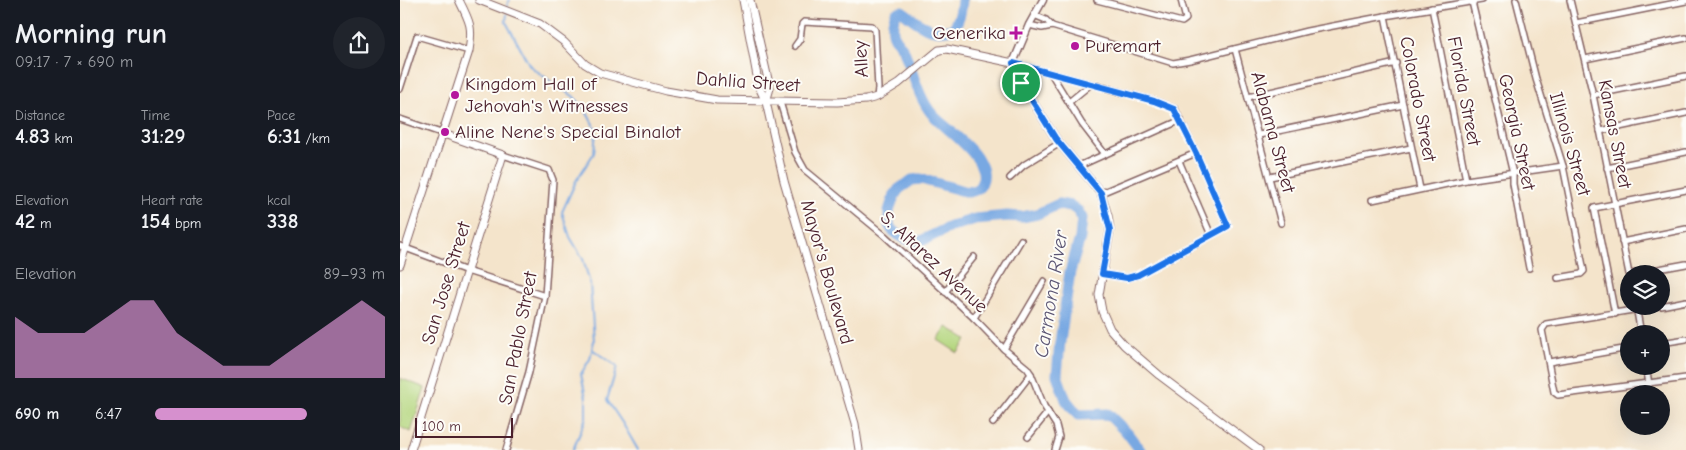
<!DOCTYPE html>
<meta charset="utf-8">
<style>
body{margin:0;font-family:"Comic Neue",sans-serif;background:#20242c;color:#f1f3f6;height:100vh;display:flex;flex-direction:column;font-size:19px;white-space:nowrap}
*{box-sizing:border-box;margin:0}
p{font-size:16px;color:#9ea1a6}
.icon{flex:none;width:28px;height:28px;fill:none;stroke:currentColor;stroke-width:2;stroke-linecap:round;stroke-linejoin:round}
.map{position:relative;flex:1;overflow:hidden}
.panel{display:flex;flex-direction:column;background:#171b24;width:400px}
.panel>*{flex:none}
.tools{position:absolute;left:1220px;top:265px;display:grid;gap:10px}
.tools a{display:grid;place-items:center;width:50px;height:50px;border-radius:50%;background:#171b24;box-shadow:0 5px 20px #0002;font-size:25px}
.scale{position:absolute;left:15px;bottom:12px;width:98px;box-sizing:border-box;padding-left:5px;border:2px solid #4a1f2b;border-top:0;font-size:14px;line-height:18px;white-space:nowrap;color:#4a1f2b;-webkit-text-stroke:4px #fdfcf7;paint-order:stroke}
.pin{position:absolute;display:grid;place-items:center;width:42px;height:42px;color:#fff;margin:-21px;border:2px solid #fff;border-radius:50%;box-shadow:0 1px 5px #0007}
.round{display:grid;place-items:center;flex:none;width:52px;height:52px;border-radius:26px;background:#20242c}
.summary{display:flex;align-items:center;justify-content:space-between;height:85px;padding:0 15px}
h1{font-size:28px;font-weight:800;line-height:38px}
.stats{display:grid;grid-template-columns:repeat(3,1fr);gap:8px;height:85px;padding:5px 15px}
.stats div{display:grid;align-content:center}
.stats b{font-size:21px;font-weight:800}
.stats small{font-size:14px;font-weight:400}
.stats p{font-size:14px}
.chart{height:140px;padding:10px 15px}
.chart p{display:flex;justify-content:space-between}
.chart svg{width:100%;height:90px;margin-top:5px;fill:#d690ce;opacity:.7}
ul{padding:0 15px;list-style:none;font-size:16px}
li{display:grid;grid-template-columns:80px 60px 1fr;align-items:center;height:38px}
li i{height:12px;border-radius:6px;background:#d690ce}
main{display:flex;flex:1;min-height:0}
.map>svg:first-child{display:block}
</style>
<main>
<section class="panel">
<div class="summary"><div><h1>Morning run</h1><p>09:17 · 7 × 690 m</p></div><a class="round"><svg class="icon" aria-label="share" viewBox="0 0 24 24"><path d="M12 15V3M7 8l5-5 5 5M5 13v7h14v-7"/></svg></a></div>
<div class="stats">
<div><p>Distance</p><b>4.83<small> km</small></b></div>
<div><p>Time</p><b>31:29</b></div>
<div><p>Pace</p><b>6:31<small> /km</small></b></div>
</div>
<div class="stats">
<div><p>Elevation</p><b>42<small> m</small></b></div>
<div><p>Heart rate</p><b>154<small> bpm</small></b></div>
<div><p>kcal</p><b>338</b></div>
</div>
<div class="chart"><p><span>Elevation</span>89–93 m</p>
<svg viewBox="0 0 160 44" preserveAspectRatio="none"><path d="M0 44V14L10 22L20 22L30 22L40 14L50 6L60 6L70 22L80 30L90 38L100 38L110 38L120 30L130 22L140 14L150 6L160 14V44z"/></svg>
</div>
<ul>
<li><b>690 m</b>6:47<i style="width:66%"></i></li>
</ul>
</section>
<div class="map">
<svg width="1286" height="450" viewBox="0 0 1286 450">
<rect width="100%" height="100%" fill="#fdfcf7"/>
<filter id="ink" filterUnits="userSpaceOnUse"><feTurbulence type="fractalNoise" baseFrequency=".02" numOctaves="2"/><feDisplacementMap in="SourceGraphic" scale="10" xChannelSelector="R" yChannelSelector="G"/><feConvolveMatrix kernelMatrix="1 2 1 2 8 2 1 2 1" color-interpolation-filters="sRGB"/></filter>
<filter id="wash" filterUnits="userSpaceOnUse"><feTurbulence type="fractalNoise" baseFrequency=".0096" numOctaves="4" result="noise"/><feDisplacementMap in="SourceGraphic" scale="20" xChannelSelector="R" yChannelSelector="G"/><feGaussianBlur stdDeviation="1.12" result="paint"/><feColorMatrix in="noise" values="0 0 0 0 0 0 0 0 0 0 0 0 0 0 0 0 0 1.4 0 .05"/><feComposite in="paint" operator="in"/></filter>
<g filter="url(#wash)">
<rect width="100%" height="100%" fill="#f4e4cb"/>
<g fill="#b4d67e" stroke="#7f7a54">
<path d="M547,327L567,339L558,353L538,340Z"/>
<path d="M0,378L25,388L11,432L0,427Z"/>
</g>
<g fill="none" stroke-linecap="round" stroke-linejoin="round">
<g stroke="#78a8e2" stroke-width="2">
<path d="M107,9L108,2L110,0"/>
<path d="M107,14L106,22L130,66L154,84L173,96L185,109L196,130L194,153L176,181L162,212L170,237L183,259L190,283L194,341L190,359L181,374L186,398V418L173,450"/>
<path d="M192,349L217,367L207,400L223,424L238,450"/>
</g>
<path stroke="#78a8e2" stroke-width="11" d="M562,0C561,11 560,19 553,29C528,35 521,24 502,11L496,13C493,19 492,25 493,32C494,39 501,45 504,51C513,72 518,97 532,114C545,129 592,159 582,182C580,189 575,191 568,192L521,179L512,180L499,189L494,196L489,211V225L492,230L501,237L512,241H521L550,227L575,219L607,216L622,217L637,214L659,204L671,206L678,211L682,218L680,238L670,272L660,342L657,375L666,400L678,415L708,414L728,434L740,450"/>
</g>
</g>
<g filter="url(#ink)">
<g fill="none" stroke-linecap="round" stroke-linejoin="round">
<defs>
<g id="minor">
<path d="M697,0L782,22L786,19L781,0"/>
<path d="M1116,0L1136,79L1163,166L1184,271L1181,274L1158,278"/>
<path d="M1170,0L1193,95L1229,274"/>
<path d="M1072,2L1113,174V184L1129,268"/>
<path d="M1032,8L1066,180"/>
<path d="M634,15L646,20L652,26"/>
<path d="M985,16L1020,189"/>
<path d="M1176,23L1286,1"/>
<path d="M629,25L642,28L652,26L773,63L790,60L907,31L985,16L1082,0"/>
<path d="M395,46L400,39L402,24L404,22L472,26L475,30L478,88L477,97"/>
<path d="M835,49L881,223"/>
<path d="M1185,59L1286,38"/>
<path d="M613,63L755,101L775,109L796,153L828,226L738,275L727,278L702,274"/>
<path d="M652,75L682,124L705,154"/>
<path d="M0,89L17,36L69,51"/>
<path d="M1193,95L1286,76"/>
<path d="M848,97L996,63"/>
<path d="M380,102L395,152L405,170L484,235L574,318L604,349L627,368L631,374L644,406L656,425L659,437L655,450"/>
<path d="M669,102L691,84"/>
<path d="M0,119L41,133"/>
<path d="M1200,131L1286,113"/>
<path d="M859,135L1003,105"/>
<path d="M103,155L149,170L153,180L145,296L129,372L106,450"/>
<path d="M779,161L811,235"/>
<path d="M679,166L781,120"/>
<path d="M1207,168L1286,152"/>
<path d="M870,177L1011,148"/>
<path d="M610,178L624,165L660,143"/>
<path d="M701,193L796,153"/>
<path d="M972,200L1066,180L1163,166"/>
<path d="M1222,242L1286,229"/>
<path d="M0,246L67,271L145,296"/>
<path d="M1231,274L1286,264"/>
<path d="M545,292L574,257"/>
<path d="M1236,306L1241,334"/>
<path d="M1258,306L1146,324L1142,330L1154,392L1158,395L1286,378"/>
<path d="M1261,306L1286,301"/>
<path d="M1215,314L1194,208L1286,190"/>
<path d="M574,318L621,240"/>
<path d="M1261,343L1286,339"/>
<path d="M604,349L644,281"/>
<path d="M1149,362L1229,348"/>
<path d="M1246,366L1249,384"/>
<path d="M593,423L631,374"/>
<path d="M628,437L648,412"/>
</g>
<path id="tertiary" d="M613,63L629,25L643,0"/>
<g id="secondary">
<path d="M79,0L140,24L164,42L185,64L200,73L266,91L317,100L437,102L466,100L477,97L498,84L539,50L547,49L613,63L621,83L656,139L701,193L708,216L710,230L699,295L702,311L710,329L724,345L759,375L859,450"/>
<path d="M343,0L359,87L366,102L384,181L455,424L459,450"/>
<path d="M350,0L370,88L366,102"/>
<path d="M0,265L69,51C73,27 70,22 59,0"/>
<path d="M11,450L103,155L41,133"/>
</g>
</defs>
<use href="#minor" stroke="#866463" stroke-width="8"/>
<use href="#tertiary" stroke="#866463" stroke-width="9"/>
<use href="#secondary" stroke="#866463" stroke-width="9"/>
<use href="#minor" stroke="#fff" stroke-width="5"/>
<use href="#tertiary" stroke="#fff" stroke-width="6"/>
<use href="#secondary" stroke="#fff" stroke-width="7"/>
</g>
</g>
<g fill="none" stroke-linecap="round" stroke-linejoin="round" filter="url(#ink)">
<defs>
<path id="route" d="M613,63L754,101L774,109L796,153L828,226L738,275L727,278L702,274L710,230L701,193L656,139L621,83Z"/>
</defs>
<use href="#route" stroke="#fff" stroke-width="10"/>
<use href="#route" stroke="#1a73e8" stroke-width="6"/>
</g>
<g fill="#b5179e" stroke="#fdfcf7" stroke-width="2">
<path d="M613.5 25.5h5v5h5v5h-5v5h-5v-5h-5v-5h5z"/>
<circle cx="675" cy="46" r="5"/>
<circle cx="55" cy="95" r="5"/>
<circle cx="45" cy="132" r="5"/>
</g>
<g text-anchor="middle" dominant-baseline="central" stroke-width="4" stroke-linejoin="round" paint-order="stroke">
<g font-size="19" fill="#4a1f2b" stroke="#fdfcf7" text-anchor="start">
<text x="606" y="33" text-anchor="end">Generika</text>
<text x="685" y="46">Puremart</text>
<text x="65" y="84">Kingdom Hall of<tspan x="65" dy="22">Jehovah's Witnesses</tspan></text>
<text x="55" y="132">Aline Nene's Special Binalot</text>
</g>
<g font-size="19" fill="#4a1f2b" stroke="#fdfcf7">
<text transform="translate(461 59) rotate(-93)">Alley</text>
<text transform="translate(348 82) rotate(4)">Dahlia Street</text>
<text transform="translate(1064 91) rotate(79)">Florida Street</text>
<text transform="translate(1018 99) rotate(79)">Colorado Street</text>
<text transform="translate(873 132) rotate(75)">Alabama Street</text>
<text transform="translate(1117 132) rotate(78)">Georgia Street</text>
<text transform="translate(1215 134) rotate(79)">Kansas Street</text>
<text transform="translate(1170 144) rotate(74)">Illinois Street</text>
<text transform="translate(534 262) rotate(43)">S. Altarez Avenue</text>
<text transform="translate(427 272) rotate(74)">Mayor's Boulevard</text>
<text transform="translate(46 283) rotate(-73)">San Jose Street</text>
<text transform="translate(118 338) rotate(-79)">San Pablo Street</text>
</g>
<g font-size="20" font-style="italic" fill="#5c5674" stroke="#fdfcf7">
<text transform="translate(651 294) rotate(-81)">Carmona River</text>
</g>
</g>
</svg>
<div class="tools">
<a><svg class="icon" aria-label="layers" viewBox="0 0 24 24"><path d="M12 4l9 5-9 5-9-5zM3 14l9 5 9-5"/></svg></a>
<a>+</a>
<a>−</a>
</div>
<div class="scale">100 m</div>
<div class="pin" style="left:621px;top:83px;background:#1e9e55"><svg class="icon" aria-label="arrive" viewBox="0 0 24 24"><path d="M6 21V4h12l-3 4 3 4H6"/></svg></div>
</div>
</main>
